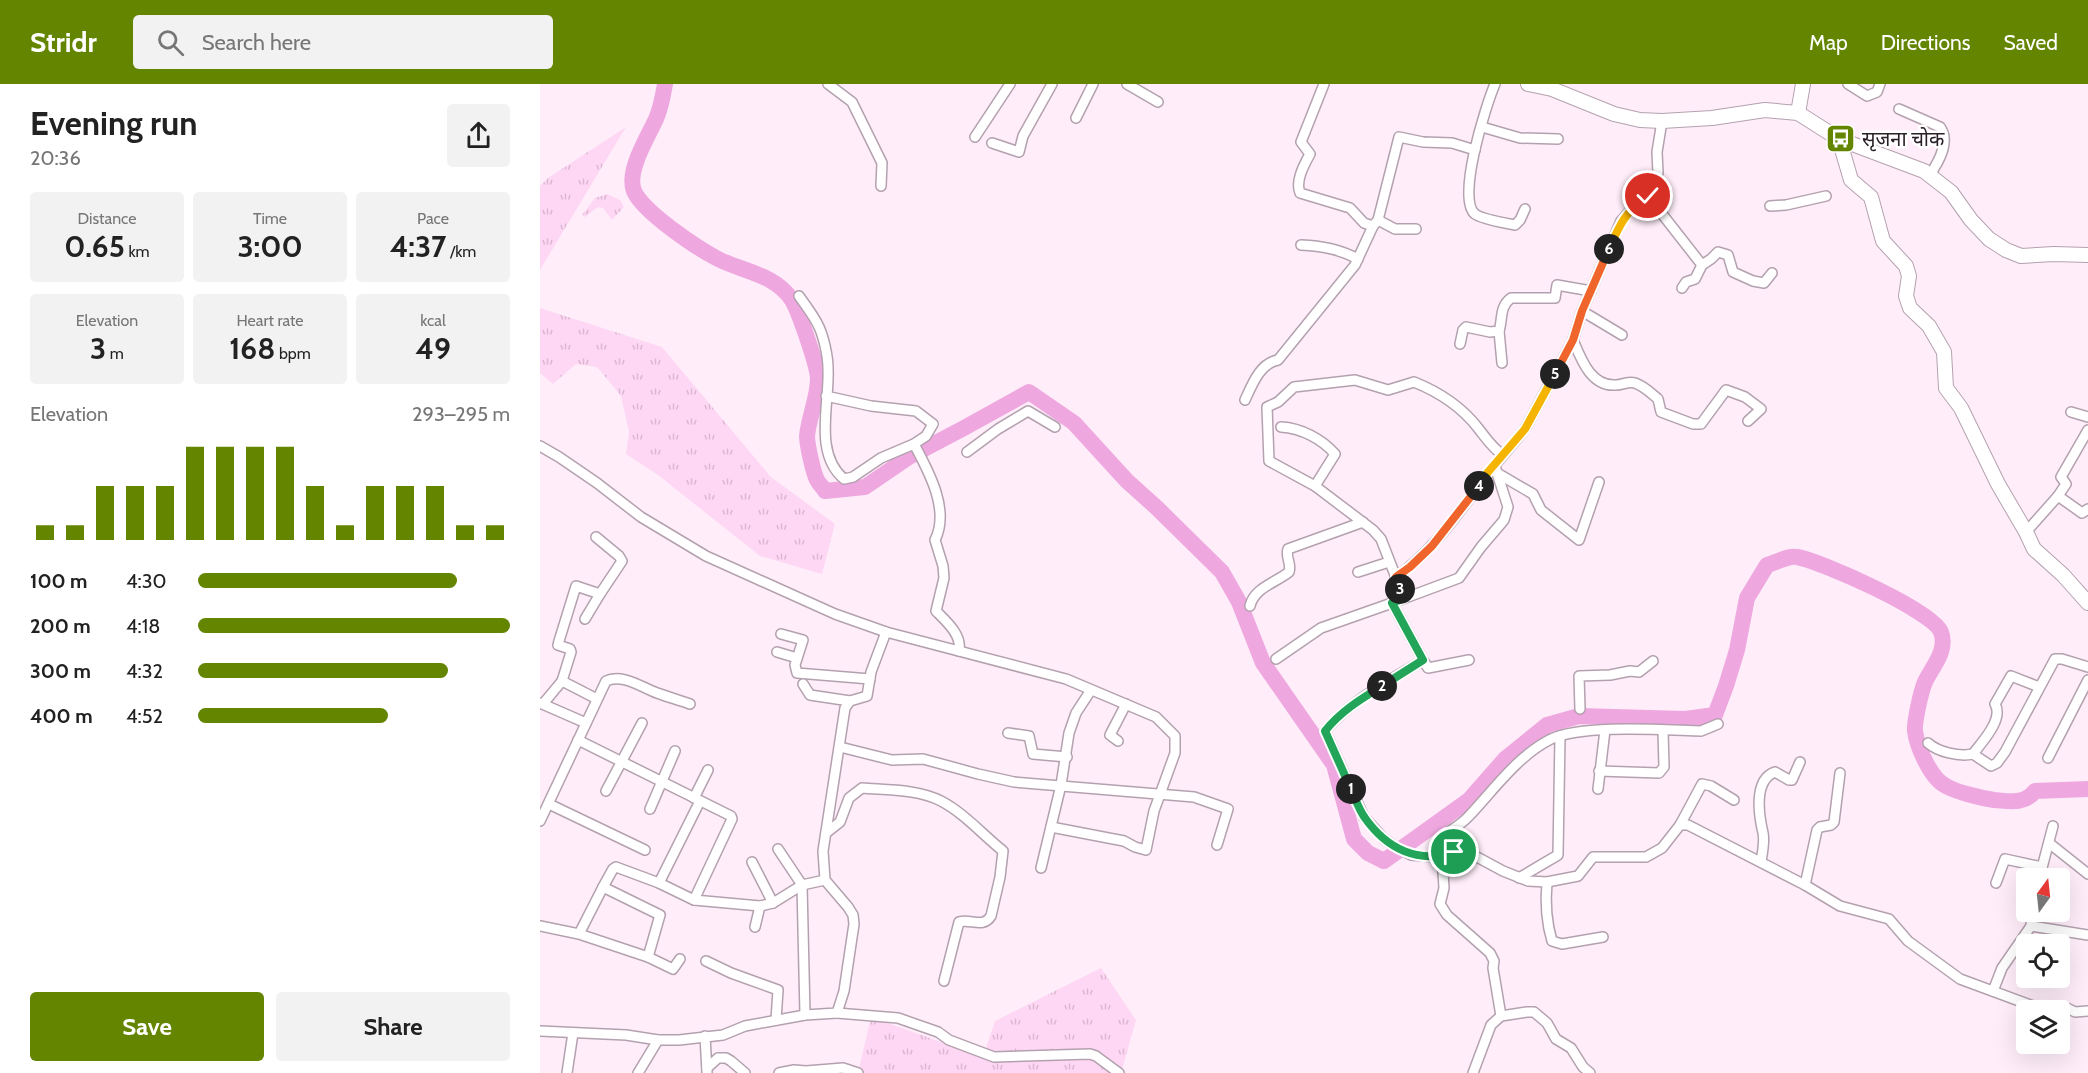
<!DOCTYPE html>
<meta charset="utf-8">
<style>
body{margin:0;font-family:Cabin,"Noto Sans Devanagari",sans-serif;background:#f2f2f2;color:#222;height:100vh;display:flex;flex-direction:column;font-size:22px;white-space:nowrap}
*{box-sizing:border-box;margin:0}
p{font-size:20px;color:#767676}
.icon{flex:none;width:33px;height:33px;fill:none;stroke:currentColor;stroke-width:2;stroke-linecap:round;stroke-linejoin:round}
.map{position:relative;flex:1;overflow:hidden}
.details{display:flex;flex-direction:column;background:#fff;width:540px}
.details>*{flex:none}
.needle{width:39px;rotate:15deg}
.fabs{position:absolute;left:1476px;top:784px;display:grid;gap:12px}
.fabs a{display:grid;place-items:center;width:54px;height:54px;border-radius:6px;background:#fff;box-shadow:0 6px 24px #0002;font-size:30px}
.pin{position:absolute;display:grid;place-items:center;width:51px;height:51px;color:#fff;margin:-26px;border:3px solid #fff;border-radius:50%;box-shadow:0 2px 6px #0007}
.km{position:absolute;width:30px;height:30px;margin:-15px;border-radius:50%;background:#222;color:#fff;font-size:16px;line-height:30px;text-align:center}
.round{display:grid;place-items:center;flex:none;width:63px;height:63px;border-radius:6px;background:#f2f2f2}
.summary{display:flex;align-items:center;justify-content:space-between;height:102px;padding:0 30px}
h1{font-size:33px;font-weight:800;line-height:45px}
.metrics{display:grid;grid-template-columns:repeat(3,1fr);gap:9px;height:102px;padding:6px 30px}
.metrics div{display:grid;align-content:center;border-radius:6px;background:#f2f2f2;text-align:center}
.metrics b{font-size:30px;font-weight:800}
.metrics small{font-size:16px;font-weight:400}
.metrics p{font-size:16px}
.chart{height:168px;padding:12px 30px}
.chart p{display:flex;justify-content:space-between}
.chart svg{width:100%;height:108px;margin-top:6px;stroke:#648500;stroke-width:6}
.cta{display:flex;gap:12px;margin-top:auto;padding:12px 30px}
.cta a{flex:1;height:69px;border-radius:6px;background:#648500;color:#fff;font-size:24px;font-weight:800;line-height:69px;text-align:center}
.cta a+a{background:#f2f2f2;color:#222}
ul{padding:0 30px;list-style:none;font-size:20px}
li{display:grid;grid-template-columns:96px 72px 1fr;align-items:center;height:45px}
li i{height:15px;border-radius:8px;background:#648500}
header{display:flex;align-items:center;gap:36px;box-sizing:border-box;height:84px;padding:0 30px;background:#648500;color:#fff}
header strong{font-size:28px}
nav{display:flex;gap:33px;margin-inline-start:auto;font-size:21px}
.search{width:420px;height:54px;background:#f2f2f2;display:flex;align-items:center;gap:15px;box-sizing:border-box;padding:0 21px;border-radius:6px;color:#767676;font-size:22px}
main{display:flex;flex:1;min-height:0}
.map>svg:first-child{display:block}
</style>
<header>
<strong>Stridr</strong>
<div class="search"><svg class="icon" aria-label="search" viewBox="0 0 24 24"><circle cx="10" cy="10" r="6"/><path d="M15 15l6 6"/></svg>Search here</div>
<nav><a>Map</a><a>Directions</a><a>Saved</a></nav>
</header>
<main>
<section class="details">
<div class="summary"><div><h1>Evening run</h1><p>20:36</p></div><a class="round"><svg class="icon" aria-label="share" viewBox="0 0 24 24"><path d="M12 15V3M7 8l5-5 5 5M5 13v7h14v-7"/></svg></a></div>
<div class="metrics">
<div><p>Distance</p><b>0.65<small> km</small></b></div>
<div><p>Time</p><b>3:00</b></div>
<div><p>Pace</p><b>4:37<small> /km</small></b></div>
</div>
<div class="metrics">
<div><p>Elevation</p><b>3<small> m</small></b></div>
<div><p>Heart rate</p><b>168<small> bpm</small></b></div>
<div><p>kcal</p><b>49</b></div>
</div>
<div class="chart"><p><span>Elevation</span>293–295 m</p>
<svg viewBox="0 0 160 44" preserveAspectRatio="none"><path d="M5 44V38M15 44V38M25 44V22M35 44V22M45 44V22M55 44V6M65 44V6M75 44V6M85 44V6M95 44V22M105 44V38M115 44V22M125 44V22M135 44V22M145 44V38M155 44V38"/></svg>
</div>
<ul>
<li><b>100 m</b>4:30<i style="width:83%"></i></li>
<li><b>200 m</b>4:18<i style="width:100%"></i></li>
<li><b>300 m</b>4:32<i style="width:80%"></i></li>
<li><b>400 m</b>4:52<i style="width:61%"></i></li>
</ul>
<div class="cta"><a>Save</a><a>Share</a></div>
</section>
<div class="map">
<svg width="1548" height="989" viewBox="0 0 1548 989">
<defs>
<pattern id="grass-tufts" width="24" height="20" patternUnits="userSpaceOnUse" patternTransform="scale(1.5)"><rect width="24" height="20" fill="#fed7f4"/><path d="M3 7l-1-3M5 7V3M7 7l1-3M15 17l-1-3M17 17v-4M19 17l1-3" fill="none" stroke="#dab8d1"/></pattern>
</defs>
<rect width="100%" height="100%" fill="#ffeefa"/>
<g fill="url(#grass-tufts)">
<path d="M86,43L0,186V102L8,94Z"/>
<path d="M67,110L80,116L84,123L72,136L63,124L58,123L45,133L42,131L55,114Z"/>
<path d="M0,224L122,263L231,393L295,440L282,490L220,472L118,391L86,370L89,348L81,312L57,283L36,280L13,300L0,289Z"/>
<path d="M561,884L596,936L581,989H318L331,933L443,973L455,937Z"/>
</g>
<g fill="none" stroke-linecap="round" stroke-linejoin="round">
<path stroke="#efa8df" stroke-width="16" d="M125,0C123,12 121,24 116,35C108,53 86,87 94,107C103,128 157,164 178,175C204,188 235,190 252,216C259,228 277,280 278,294C278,314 269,332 267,352C267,360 273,388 277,396C279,400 283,403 285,407L325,403L369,373L424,344L489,308L534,339L587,397L617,424L682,488L699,518L723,579L794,681L814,755L828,769L844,777L929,716L965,675L1007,641L1039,632L1145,635L1175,631L1186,602L1197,566L1207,514L1227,481C1235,479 1249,471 1257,473C1281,477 1393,527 1401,548C1408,567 1392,583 1385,598C1381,607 1374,639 1375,647C1377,663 1391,695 1406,702C1416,708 1441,714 1454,716C1470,717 1484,721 1495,707L1548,705"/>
<defs>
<g id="street">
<path d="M288,0L312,18L342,79L341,102"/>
<path d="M587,0L618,18"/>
<path d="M784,0L761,58L770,70C764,81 755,97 760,109L810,124L824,139L833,142"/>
<path d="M955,0C946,21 916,115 935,130C941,135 965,139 975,141L980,136L985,125"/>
<path d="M1308,0L1327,12L1337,8L1340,0"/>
<path d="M1359,25L1400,43C1411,58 1398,79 1389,92"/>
<path d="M536,34L553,0"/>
<path d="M942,43L980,54L1018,55"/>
<path d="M435,53L470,0"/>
<path d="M452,59L479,68L483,52L512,0"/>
<path d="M1108,112L1162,181L1171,175L1178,168L1188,171L1193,188L1213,197L1224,199L1232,189"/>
<path d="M1230,122L1246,121L1286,112"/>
<path d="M838,136L855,145H876"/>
<path d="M761,161C782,162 799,165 818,175"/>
<path d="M1142,204L1146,198L1155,195L1162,181"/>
<path d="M259,212C266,222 274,232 279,243C284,254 288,273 288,284C290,319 273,369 304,395L313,393L341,374L374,360L386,352L393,340L376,327L331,322L286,312"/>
<path d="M1042,227L1082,251"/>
<path d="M959,247L962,279"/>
<path d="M1033,256C1041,275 1051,303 1076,301C1083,301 1088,297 1095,299C1104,302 1111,309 1118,315L1121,328L1153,340H1161L1186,306L1205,313L1221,325L1208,337"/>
<path d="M920,260L923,246L926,243L950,248L959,247C963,235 959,223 971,214H1015L1017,201L1051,207"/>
<path d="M705,316C712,301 720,279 738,276L815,181L833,142L838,136L859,53L883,58L912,59L935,66"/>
<path d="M1531,328L1548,333"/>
<path d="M741,343C761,344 782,355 795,370L775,402"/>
<path d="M374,360C389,388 410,426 395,456L403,482L404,494L396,527C407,538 422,551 419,567"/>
<path d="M0,362L19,373L57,399L101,433L166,472L295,530L346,548L526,595L616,633L635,652V669L614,727L606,766L595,763L584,757L511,743"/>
<path d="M427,368L458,345L488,327L515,343"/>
<path d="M1059,398L1039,456L1001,426L993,410L957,389L955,381L985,345L1033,256L1042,227L1081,137L1096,120L1108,112L1118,89L1117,68L1122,37"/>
<path d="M1518,412L1526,400L1521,393L1548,346"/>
<path d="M1486,448L1518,412L1542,429L1548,425"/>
<path d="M818,488L849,478"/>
<path d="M856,493C889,470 911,439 935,407C942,398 947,389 955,381"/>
<path d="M864,514L841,455L833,446L775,402L729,377L727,323L738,318L754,303L815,296L848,306L874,298C899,308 921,322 938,344C946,354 952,364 963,371"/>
<path d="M710,522C714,504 735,499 749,488C752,480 745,473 748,465L823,438"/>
<path d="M45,535L60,510"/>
<path d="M241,550L263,556L255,581L257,589L330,595"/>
<path d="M237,568L257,574"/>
<path d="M736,575L781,544L852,519"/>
<path d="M883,576L852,519L919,494L941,463L964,436L968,423L957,389"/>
<path d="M929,576L888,584L883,576C850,597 811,616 785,647L824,733L844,755L854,762L871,771L896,773L914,768L937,773L963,787L988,797L1007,798L1038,792L1053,773H1106L1122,764L1140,741H1148L1265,801L1300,822L1349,835L1368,857L1420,895L1493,922L1525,923L1535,928L1548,927"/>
<path d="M22,597L57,615"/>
<path d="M263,600L270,611L310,617"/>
<path d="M0,619L46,639"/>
<path d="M3,620L22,597L31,568L30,565L18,561L19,557L36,502L60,510L82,477L79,472L56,453"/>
<path d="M1040,625L1039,592L1070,591L1090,587L1099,588L1113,577"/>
<path d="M468,649L489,652L493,670L527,673"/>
<path d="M38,656L191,732L192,735L154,816"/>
<path d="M578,657L570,651L571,649L586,620"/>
<path d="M1388,659C1398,668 1419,673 1433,670L1451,682L1457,679L1465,668L1515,575H1522L1548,583"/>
<path d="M300,663L352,676L383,675L438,690L474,698L654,713L688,725L677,761"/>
<path d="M1433,670C1442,658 1464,635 1455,620L1471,592L1499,603"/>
<path d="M1508,674L1548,596"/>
<path d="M1059,687L1119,689L1124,683L1123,646"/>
<path d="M1058,705L1065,646"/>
<path d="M66,707L102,639"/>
<path d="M154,714L168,686"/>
<path d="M160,717L119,799L154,816L220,822L233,819L262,801L285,796"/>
<path d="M9,720L105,766"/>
<path d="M110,725L135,667"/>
<path d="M0,737L66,597C82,589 103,604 117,609C128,613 139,616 150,620"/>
<path d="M1140,741L1162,700L1171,702L1194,716"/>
<path d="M286,749L300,738L309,714L322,704C346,706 378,705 401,717C424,729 442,750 463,767L460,793L451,832C443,845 430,834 419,838L404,897"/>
<path d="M1509,759L1548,790"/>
<path d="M238,765L262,801L265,931"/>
<path d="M902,772L904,804L900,820L907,831L950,869L954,877L953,884L961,932"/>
<path d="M896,773C893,751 914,748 928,733C953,707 977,672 1011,655C1044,640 1123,646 1161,647L1178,640"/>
<path d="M212,778L233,819"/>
<path d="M1221,778C1222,770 1225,758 1223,749C1219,732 1213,696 1235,688L1249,696H1252L1260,678"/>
<path d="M501,784L521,701L529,649L536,629L551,606"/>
<path d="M979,794L1018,771L1020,652"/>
<path d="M1499,795L1513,742"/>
<path d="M1007,798C1005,820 1006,837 1012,857L1022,860L1063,853"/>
<path d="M1456,799L1465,775L1502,783"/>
<path d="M1265,801L1277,746L1280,743L1291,741L1294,738L1300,689"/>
<path d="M63,803L73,785L76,783L119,799"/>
<path d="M0,842L39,850L108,873L120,831L63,803L39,850"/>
<path d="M1491,842L1548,851"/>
<path d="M215,843L220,822"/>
<path d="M108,873L133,885L140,875"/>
<path d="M166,877L191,889L238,906L236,936"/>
<path d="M1453,907L1462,884L1491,842L1492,828"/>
<path d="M297,929L358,934L398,948L409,956L454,973L550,970L556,972L579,989"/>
<path d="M0,947L86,951L118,956H139L183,951L205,942L265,931L297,929L304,907L314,840L313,831L308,823L285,796L283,767L305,624L310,617L327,612L331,588L346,548"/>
<path d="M165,952L167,988"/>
<path d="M167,984L178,974H186L191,977L205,989"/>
<path d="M27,989L33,949"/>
<path d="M98,989L118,956"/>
<path d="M239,989L254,986L266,987L303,984L318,989"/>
<path d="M933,989L951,941L961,932L987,928H994L1007,939L1016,955L1031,964L1043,983L1050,989"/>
</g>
<g id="secondary">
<path d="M988,0L1012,5L1074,30L1100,36L1122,37L1172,34L1225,26L1258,29L1299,55L1384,87L1411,108L1431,136L1449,155L1466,166L1481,172L1514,170L1548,171"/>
<path d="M1258,29L1263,0"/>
<path d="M1299,55L1311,96L1331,113L1343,157L1366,182L1369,192L1366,212L1370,224L1389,242L1404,268L1406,304L1421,324L1458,400L1486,448L1494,465L1523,491L1548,519"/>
</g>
</defs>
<use href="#street" stroke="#b4a1af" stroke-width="12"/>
<use href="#secondary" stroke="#b4a1af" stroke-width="16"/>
<use href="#street" stroke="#fff" stroke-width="9"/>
<use href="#secondary" stroke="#fff" stroke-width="14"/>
</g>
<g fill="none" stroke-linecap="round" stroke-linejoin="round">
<defs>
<path id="split-1" d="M811,705C815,714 819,726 825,734C847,765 878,780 914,768"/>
<path id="split-2" d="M811,705L785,647C801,627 821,615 842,602"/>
<path id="split-3" d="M842,602L883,576L852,519L864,514L860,505"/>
<path id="split-4" d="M860,505L856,493L870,483L892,462L939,402"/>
<path id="split-5" d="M939,402L948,388L985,345L1015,290"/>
<path id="split-6" d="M1015,290L1033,256L1042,227L1069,165"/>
<path id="split-7" d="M1069,165C1080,140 1085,128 1108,112"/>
</defs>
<use href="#split-1" stroke="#fff" stroke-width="12"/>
<use href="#split-2" stroke="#fff" stroke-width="12"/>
<use href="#split-3" stroke="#fff" stroke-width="12"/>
<use href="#split-4" stroke="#fff" stroke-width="12"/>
<use href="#split-5" stroke="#fff" stroke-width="12"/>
<use href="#split-6" stroke="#fff" stroke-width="12"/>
<use href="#split-7" stroke="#fff" stroke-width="12"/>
<use href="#split-1" stroke="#22a559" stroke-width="8"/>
<use href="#split-2" stroke="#22a559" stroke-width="8"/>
<use href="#split-3" stroke="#22a559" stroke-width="8"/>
<use href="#split-4" stroke="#f0652b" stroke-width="8"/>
<use href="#split-5" stroke="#f5b400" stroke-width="8"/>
<use href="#split-6" stroke="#f0652b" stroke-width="8"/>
<use href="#split-7" stroke="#f5b400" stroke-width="8"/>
</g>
<defs>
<symbol id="bus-square" viewBox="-11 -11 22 22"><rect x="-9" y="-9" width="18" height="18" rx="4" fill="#648500" stroke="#fff"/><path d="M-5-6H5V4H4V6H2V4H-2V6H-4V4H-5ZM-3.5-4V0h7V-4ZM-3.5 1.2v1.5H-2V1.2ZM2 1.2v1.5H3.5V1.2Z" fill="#fff"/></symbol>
</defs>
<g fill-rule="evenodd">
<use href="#bus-square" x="1284" y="38" width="33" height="33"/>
</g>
<g text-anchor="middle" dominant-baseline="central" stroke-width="5" stroke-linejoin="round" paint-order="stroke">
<g font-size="20" fill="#292127" stroke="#fff" text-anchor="start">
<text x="1322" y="55">सृजना चोक</text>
</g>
</g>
</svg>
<div class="fabs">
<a><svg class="needle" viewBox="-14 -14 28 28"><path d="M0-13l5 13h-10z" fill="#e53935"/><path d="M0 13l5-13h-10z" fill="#767676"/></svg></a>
<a><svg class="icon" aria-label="locate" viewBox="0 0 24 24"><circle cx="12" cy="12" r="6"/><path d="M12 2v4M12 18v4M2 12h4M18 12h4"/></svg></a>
<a><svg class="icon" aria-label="layers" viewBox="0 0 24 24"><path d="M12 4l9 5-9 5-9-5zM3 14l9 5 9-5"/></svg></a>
</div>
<div class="pin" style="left:914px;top:768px;background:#1e9e55"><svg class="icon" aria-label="arrive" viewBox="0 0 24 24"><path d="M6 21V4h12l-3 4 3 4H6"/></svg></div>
<div class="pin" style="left:1108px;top:112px;background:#d93025"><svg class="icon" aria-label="check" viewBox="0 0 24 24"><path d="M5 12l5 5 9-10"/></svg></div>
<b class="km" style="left:811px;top:705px">1</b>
<b class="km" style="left:842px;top:602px">2</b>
<b class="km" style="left:860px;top:505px">3</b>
<b class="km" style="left:939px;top:402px">4</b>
<b class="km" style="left:1015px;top:290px">5</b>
<b class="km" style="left:1069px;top:165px">6</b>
</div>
</main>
